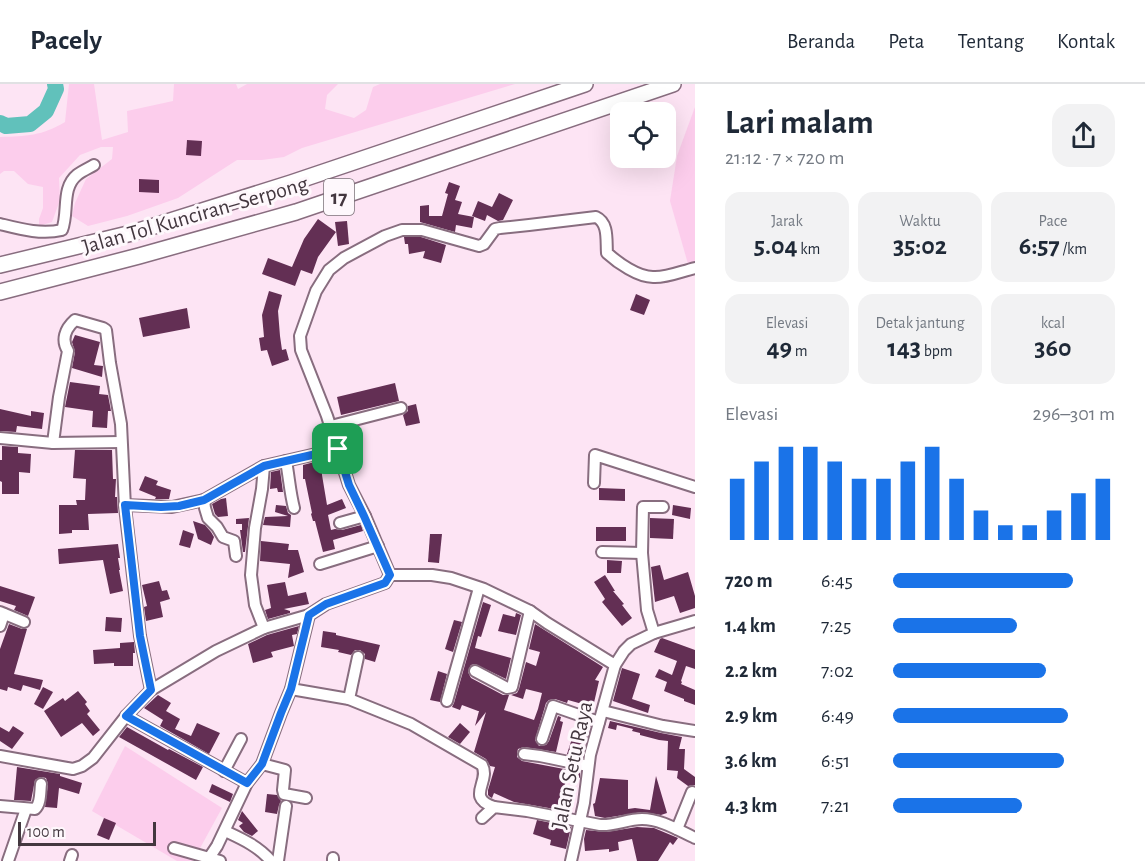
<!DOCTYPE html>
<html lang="id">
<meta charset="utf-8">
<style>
body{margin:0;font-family:"Alegreya Sans",sans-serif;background:#f2f2f3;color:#1f2937;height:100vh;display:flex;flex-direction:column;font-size:22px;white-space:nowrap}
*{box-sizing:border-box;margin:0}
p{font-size:20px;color:#747a83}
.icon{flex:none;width:33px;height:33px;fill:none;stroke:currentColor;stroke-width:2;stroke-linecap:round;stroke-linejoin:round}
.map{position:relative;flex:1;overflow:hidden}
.panel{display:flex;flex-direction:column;background:#fff;width:450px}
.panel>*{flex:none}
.buttons{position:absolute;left:610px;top:18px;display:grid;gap:12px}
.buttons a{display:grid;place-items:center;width:66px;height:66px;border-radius:12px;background:#fff;box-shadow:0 6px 24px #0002;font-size:30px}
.scale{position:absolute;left:18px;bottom:15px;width:138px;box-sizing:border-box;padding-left:6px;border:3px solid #43373f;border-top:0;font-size:16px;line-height:21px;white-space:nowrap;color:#43373f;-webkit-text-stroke:4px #fef8fc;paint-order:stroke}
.pin{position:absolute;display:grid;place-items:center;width:51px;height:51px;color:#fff;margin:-26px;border-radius:12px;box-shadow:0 3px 9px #0006}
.round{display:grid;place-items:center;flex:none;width:63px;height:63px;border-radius:18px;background:#f2f2f3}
.summary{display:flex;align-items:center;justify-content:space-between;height:102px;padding:0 30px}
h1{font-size:33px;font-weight:700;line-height:45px}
.metrics{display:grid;grid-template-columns:repeat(3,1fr);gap:9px;height:102px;padding:6px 30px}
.metrics div{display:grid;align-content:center;border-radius:15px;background:#f2f2f3;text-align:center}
.metrics b{font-size:26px;font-weight:700}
.metrics small{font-size:16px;font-weight:400}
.metrics p{font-size:16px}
.chart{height:168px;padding:12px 30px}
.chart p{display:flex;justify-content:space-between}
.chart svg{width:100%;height:108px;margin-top:6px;stroke:#1a73e8;stroke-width:6}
ul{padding:0 30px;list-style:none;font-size:20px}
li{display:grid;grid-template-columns:96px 72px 1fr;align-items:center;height:45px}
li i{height:15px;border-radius:8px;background:#1a73e8}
header{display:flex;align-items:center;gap:36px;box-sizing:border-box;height:84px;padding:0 30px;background:#fff;border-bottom:2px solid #e0e1e3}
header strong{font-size:28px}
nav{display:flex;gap:33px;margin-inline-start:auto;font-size:21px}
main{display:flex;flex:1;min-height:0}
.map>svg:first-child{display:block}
</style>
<header>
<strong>Pacely</strong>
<nav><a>Beranda</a><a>Peta</a><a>Tentang</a><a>Kontak</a></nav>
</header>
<main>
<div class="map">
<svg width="695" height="777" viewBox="0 0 695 777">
<rect width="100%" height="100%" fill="#fde4f4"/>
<g fill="#fccdec">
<path d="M69,0H94L102,56L128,48L127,27L173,17L174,0H236L238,5L247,0H338L327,11L325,25L354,34L366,26L373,3L380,0H515L302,64L284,73L262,76H237L178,114L127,132L88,142L72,132L75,119L86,95L112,75L113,63H101L80,71L59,94L60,116L52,138L39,142V135L43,124V103L28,100L14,87H4L0,90V53C26,52 42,52 65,38Z"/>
<path d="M695,23V179L688,180L670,117L677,72Z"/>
<path d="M125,662L222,724L193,777H177L92,727Z"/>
</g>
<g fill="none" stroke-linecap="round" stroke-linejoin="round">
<path stroke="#61c1bb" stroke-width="16" d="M0,39L6,42L30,40L46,27L56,5L55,0"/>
</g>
<g fill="#632f54">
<path d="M187,56L202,57L201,72L186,71Z"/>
<path d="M139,95L159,96V109L139,108Z"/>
<path d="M449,98L460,102L455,116L462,118L458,130L474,133L472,144L456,141L455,148L420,138V122L429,121V132H442L448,110L445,109Z"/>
<path d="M499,109L513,116L503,136L498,137L487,131L485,137L472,132L478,117L492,123Z"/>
<path d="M318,135L336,148L318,173L312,190L301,186L295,202L262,190L268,174L292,183L304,155Z"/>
<path d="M347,137L349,160L338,162L335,138Z"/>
<path d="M404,153H421L446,161L441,179L423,174L425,167L409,170L408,160H405Z"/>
<path d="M269,207L282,211L278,227L280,252L282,266L286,265L289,276L272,282L267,266L261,267L259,254L264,253L262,231Z"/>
<path d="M636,210L650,216L644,231L630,226Z"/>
<path d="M187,224L190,244L143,253L139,234Z"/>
<path d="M75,251L100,258L94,281L103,282L102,293L72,284L75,268L72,258Z"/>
<path d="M70,298L100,302L99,310L108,311L111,327H108L107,344L92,343L93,327L65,323Z"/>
<path d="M395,299L399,317L341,331L337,313Z"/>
<path d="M416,320L420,339L406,342L403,331L408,327V322Z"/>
<path d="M0,325L31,332V327L44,329L42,345L17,342L16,348L0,347Z"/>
<path d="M2,362L18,363V369L31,370L30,389L19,388V410H2V398L0,397V376H2Z"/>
<path d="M75,366H112L113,395H116L115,413H117L118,429L88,430L89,446H72V449L59,450V421H77L76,416H85L86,395L73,394Z"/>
<path d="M322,376V391L327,421L342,415L346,424L328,431L331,446L335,445L342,446L361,441L363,447L333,456L335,465L323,468L315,437H313L311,430L312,429L305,395H303V381Z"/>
<path d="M280,386L283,408H278L277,404L270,405L271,388Z"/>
<path d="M145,392L158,397L156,401L171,406L169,415H155L156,413L139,406Z"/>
<path d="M599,404L625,405V417L599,416Z"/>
<path d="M226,414L228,432L218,433L215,430L212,420L221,415Z"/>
<path d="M276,421L286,422L288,429L291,431L290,443L263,441L265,433L288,432L275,428Z"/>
<path d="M673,421L691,424L690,435L672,431Z"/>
<path d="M249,434L245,468H243L240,446H242V440H236V435Z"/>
<path d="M650,434L674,435L673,455L650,454Z"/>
<path d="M193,437L205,441L211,448L214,453L211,461L198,455Z"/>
<rect x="596" y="443" width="30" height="14"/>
<path d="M183,446L194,450L190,464L179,461Z"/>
<path d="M430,450H442L439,479L428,478Z"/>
<path d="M261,457L289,460L288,466H298L304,488L288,494L290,480L260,477Z"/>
<path d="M118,460L120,474H118L120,486H119L123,507L110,510L103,476L59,480L58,465Z"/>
<path d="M607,476L622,477L621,489H607Z"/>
<path d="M660,481L664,496L688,488L695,512V524L680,529L674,512L655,518L651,483Z"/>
<path d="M605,491L615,507H613L624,520L622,521L632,534L622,542L602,518L605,515L594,498Z"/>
<path d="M159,497L162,507L167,506L170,515L160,518L163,533L146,537L144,523L147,522L142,501Z"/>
<path d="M285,498L288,512L306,508L309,520L284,525L290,527V529L268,535L265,526L271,524L267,501Z"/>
<path d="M0,502L35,513L28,532L14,526L16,522L0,517Z"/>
<path d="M483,518L491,521L481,553L478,552L475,564L511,574L506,595L475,580L471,581L468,588L471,594L503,611H509L504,626L534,636L538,625L542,609L526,605L523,615L511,611L517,609L519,605L526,578L536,582L540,568L529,565L535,540L603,583L595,596L599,597L593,623L568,616L567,619L555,615L549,616L546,619L535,656L539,662L546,661L549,657L558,632L561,633L560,637L563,638L556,668L524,663L518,665L517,669V673L522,677L580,688V694L568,690L564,704L575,707L572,720L568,719L566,727L514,718L494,709L492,714L490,713L488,711V706L495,683L490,682L486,675L474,668L486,628L475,642L479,627H478L462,621L460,626L452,623L454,619Z"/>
<path d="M516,529L521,531L516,551L498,547L503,530L515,533Z"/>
<path d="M106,533L122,534L121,548L105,547Z"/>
<path d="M454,536L462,538L453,568L445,565Z"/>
<path d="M9,540L22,545H27L14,590L43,596L40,606L23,601L21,607L8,603L7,607L0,605V565Z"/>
<path d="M299,542L297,550L292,551L294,562L271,568L273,573L253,579L248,560L267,551Z"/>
<path d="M323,547L336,549V551L380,561L375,578L365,575V570L360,566H355L351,571L338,568L339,566L321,563Z"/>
<path d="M662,554L695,566V585L686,582L681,597L682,598L681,600L695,606V621L684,617V615L664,607L667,598L655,593L659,585L672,591L677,577L654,568L660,555Z"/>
<path d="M134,558L135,569H133V582H114V579L94,580L93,566L120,564V559Z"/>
<path d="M622,584L640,590L632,615L650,621L648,629L613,617Z"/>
<path d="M438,587L447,590L440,618L430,616Z"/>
<path d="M43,603L53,608L43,625L34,620Z"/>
<path d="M78,607L87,618L85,620L90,627L87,630L100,646L93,652L82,639L61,653L44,627L63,614L65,617Z"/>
<path d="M158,611L171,619L166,627L180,635L175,645L191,652L197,639L220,649L209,670L160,642L163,636L144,624Z"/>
<path d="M610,637L661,649L682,653L679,665H685L684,685L695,693V701L688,702L677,694L678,687L667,686L668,657L659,656L640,651V649L632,647L633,645L617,641L616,646L608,644Z"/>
<path d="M460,639L470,648L460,660L448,653Z"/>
<path d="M13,642L24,649L12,665L0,657V643L9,648Z"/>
<path d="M576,642L589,646L586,659L582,658L578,672L567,670Z"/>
<path d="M127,643L168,666L169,665L203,683L196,696L119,653Z"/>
<path d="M17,683L60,690V692L82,699L79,710L59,704L57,724L45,723L48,700L46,694L41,693L35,696L31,717L14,716Z"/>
<path d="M656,692L667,729L661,731L642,728L605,734L595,732L593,720L595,719L600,694L628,696V725L635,724L650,726Z"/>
<path d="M212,700L233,710L230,718L209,708Z"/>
<path d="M267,710L277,711L281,717L279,721L277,730L265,728Z"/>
<path d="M242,727L258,747L252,752L244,748L239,742L243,739L238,736Z"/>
<path d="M104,734L116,739L109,756L97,751Z"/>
<path d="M537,736L571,743L566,765L550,761L551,756L533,750Z"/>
<path d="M637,743L654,744L678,754L673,761L670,758L658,777H637L632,755L618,758L619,766L609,768V765L585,767L584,755L586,746L606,748Z"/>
</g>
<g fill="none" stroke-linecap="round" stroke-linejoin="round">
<defs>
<g id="minor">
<path d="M0,140C20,145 41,151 62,146C69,128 61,104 77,91C82,87 89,84 94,81"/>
<path d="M331,342L401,324"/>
<path d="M0,354L53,359L121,358"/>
<path d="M53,359L59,313L68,267C61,256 65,245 75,236L103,244L106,246L110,279L121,340L125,423L140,552L151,606"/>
<path d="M286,377C289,393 290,409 294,424"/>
<path d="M264,382L262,405L255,444L251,491L255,521L264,544"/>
<path d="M594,399L595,371L695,403"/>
<path d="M204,416L205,424L208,434L217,443L223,453L234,457L236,472"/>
<path d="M125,421L172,423L204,416L264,382L338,365"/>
<path d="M340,439L365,432"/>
<path d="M602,468L642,469"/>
<path d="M320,480L378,462"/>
<path d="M390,491L365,432L349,401L327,332L301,266L300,252L316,207L329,186L344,174L385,152L402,146H422L479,162L484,160L495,145L500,144L529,141L596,133C609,139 606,157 607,169C618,179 638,193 653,193C666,194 682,187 695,184"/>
<path d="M390,491H432L451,494L484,505L530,527L547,539L615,581"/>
<path d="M0,528L24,538"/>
<path d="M0,542L4,530"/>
<path d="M654,549L647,526L642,469L643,423H663"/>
<path d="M475,587L507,604L512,603L530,527"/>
<path d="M291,605L349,615L411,640L482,681C491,698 465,713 494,723"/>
<path d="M349,615L358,573"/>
<path d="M447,617L479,504"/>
<path d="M603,627L663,642L695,647"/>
<path d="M126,632L247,699"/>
<path d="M542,655L553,622L599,638"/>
<path d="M524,670L540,672L588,682"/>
<path d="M0,672L73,685L82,682L93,674L126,632L151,606L216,567L264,544L309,531L326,520L385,499L390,491"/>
<path d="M262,680L285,686L283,706L284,710L306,714"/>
<path d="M224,687L241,655"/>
<path d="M0,722L35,725C41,720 40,708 41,700"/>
<path d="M482,734L494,723L527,727L600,741C615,742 627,735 642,735C660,735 678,746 695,754"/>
<path d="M677,745L692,708"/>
<path d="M225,747C242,755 258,762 271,777"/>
<path d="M174,764L220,777"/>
<path d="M8,777L26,725"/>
<path d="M70,777L72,771"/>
<path d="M207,777L217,762L247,699L262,680L281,629L291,605L309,531"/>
<path d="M278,777L286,722"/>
<path d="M333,777V774"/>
<path d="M571,777L584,719L590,671L615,581L624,567L631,560L654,549L695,537"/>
</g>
<g id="highway">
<path d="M0,181L132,149L291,99L585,0"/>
<path d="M0,208L139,172L296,128L673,0"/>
</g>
</defs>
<use href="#minor" stroke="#886d7f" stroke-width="14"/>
<use href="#highway" stroke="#886d7f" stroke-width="18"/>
<use href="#minor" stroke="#fff" stroke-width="10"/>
<use href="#highway" stroke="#fff" stroke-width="15"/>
</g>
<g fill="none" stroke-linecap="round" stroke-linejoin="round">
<defs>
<path id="route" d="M338,365L349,401L364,432L390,491L385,499L326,520L309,531L291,605L281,629L262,680L247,699L126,632L151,606L140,552L125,421L161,423L179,422L204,416L264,382Z"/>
</defs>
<use href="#route" stroke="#fff" stroke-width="12"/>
<use href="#route" stroke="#1a73e8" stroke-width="8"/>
</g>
<g text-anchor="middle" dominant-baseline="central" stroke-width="6" stroke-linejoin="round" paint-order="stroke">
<rect fill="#fef8fc" stroke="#7b7178" stroke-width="1.5" x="324" y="95" width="30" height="36" rx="4.5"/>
<g font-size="21" font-weight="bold" fill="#43373f">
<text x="339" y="113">17</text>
</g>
<g font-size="22" fill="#43373f" stroke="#fef8fc">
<text transform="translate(195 131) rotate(-16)">Jalan Tol Kunciran–Serpong</text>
<text transform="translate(572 681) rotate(-78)">Jalan Setu Raya</text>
</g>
</g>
</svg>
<div class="buttons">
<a><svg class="icon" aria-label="locate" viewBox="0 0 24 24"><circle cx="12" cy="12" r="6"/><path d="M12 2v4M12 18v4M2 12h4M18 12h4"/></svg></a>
</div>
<div class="scale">100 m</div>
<div class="pin" style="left:338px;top:365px;background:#1e9e55"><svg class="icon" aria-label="arrive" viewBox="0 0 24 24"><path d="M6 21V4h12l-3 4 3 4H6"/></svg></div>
</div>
<section class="panel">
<div class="summary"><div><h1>Lari malam</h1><p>21:12 · 7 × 720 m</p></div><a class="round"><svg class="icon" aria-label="share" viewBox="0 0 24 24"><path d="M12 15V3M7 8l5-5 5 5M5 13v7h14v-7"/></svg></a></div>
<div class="metrics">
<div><p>Jarak</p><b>5.04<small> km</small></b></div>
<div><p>Waktu</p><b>35:02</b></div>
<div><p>Pace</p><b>6:57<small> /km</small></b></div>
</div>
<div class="metrics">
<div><p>Elevasi</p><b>49<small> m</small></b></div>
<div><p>Detak jantung</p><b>143<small> bpm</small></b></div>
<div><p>kcal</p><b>360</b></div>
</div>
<div class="chart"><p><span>Elevasi</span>296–301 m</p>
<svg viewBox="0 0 160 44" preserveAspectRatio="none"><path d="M5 44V19M15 44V12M25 44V6M35 44V6M45 44V12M55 44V19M65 44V19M75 44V12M85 44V6M95 44V19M105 44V32M115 44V38M125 44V38M135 44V32M145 44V25M155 44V19"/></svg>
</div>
<ul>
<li><b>720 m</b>6:45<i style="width:81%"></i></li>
<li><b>1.4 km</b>7:25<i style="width:56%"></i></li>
<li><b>2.2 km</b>7:02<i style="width:69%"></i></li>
<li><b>2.9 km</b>6:49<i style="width:79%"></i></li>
<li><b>3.6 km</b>6:51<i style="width:77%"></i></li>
<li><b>4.3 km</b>7:21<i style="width:58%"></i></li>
</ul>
</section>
</main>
